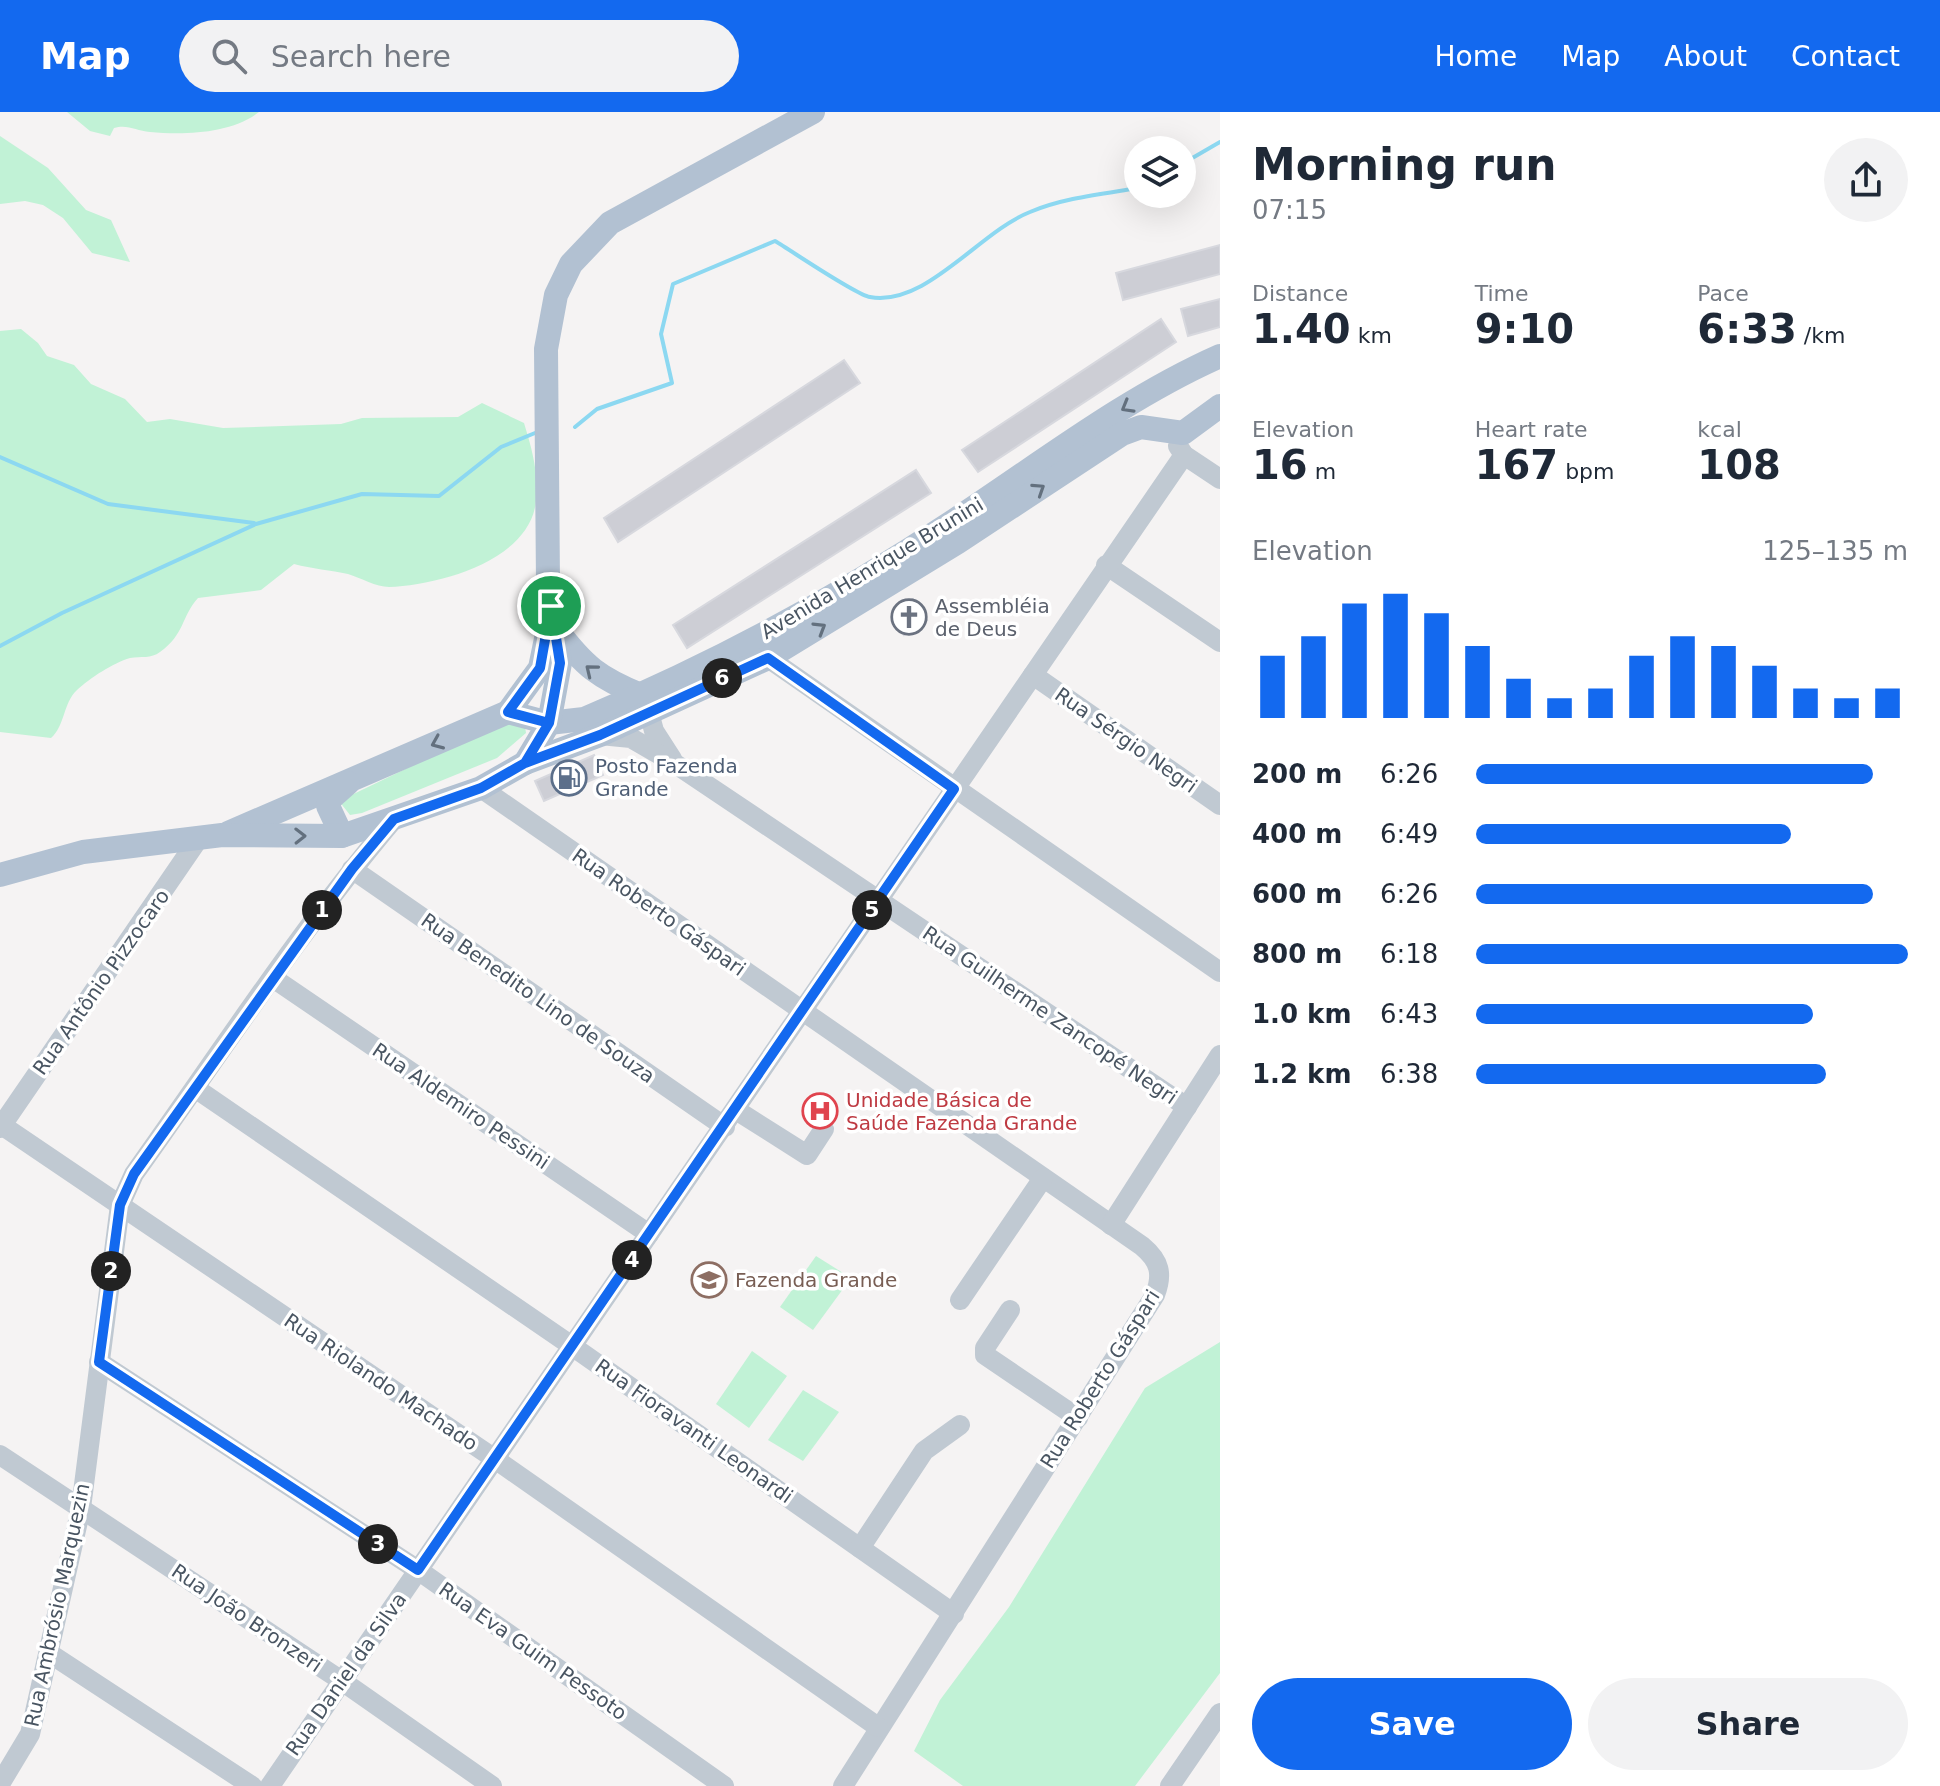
<!DOCTYPE html>
<meta charset="utf-8">
<style>
body{margin:0;font-family:"DejaVu Sans",sans-serif;background:#f2f2f3;color:#1f2937;height:100vh;display:flex;flex-direction:column;font-size:30px;white-space:nowrap}
*{box-sizing:border-box;margin:0}
p{font-size:26px;color:#747a83}
.icon{flex:none;width:44px;height:44px;fill:none;stroke:currentColor;stroke-width:2;stroke-linecap:round;stroke-linejoin:round}
.map{position:relative;flex:1;overflow:hidden}
.sheet{display:flex;flex-direction:column;background:#fff;width:720px}
.sheet>*{flex:none}
.tools{position:absolute;left:1124px;top:24px;display:grid;gap:16px}
.tools a{display:grid;place-items:center;width:72px;height:72px;border-radius:50%;background:#fff;box-shadow:0 8px 32px #0002;font-size:40px}
.pin{position:absolute;display:grid;place-items:center;width:68px;height:68px;color:#fff;margin:-34px;border:4px solid #fff;border-radius:50%;box-shadow:0 2px 8px #0007}
.km{position:absolute;width:40px;height:40px;margin:-20px;border-radius:50%;background:#222;color:#fff;font-size:22px;line-height:40px;text-align:center}
.round{display:grid;place-items:center;flex:none;width:84px;height:84px;border-radius:42px;background:#f2f2f3}
.summary{display:flex;align-items:center;justify-content:space-between;height:136px;padding:0 32px}
h1{font-size:44px;font-weight:700;line-height:60px}
.stats{display:grid;grid-template-columns:repeat(3,1fr);gap:12px;height:136px;padding:8px 32px}
.stats div{display:grid;align-content:center}
.stats b{font-size:40px;font-weight:700}
.stats small{font-size:22px;font-weight:400}
.stats p{font-size:22px}
.chart{height:224px;padding:16px 32px}
.chart p{display:flex;justify-content:space-between}
.chart svg{width:100%;height:144px;margin-top:8px;stroke:#1369ef;stroke-width:6}
.button{display:flex;gap:16px;margin-top:auto;padding:16px 32px}
.button a{flex:1;height:92px;border-radius:48px;background:#1369ef;color:#fff;font-size:32px;font-weight:700;line-height:92px;text-align:center}
.button a+a{background:#f2f2f3;color:#1f2937}
ul{padding:0 32px;list-style:none;font-size:26px}
li{display:grid;grid-template-columns:128px 96px 1fr;align-items:center;height:60px}
li i{height:20px;border-radius:10px;background:#1369ef}
header{display:flex;align-items:center;gap:48px;box-sizing:border-box;height:112px;padding:0 40px;background:#1369ef;color:#fff}
header strong{font-size:38px}
nav{display:flex;gap:44px;margin-inline-start:auto;font-size:28px}
.search{width:560px;height:72px;background:#f2f2f3;display:flex;align-items:center;gap:20px;box-sizing:border-box;padding:0 28px;border-radius:44px;color:#747a83;font-size:30px}
main{display:flex;flex:1;min-height:0}
.map>svg:first-child{display:block}
</style>
<header>
<strong>Map</strong>
<div class="search"><svg class="icon" aria-label="search" viewBox="0 0 24 24"><circle cx="10" cy="10" r="6"/><path d="M15 15l6 6"/></svg>Search here</div>
<nav><a>Home</a><a>Map</a><a>About</a><a>Contact</a></nav>
</header>
<main>
<div class="map">
<svg width="1220" height="1674" viewBox="0 0 1220 1674">
<rect width="100%" height="100%" fill="#f5f3f3"/>
<g fill="#c1f2d6">
<path d="M67,0H259C231,22 184,23 150,20C136,19 128,12 114,16L110,24L90,19Z"/>
<path d="M0,24L48,56L86,98L111,108L130,150L92,141L63,106L43,93L25,89L0,92Z"/>
<path d="M21,217L38,231L47,244L74,253L91,272L125,287L147,310L170,307L223,316L341,312L362,306L458,305L482,291L524,311C532,337 539,362 536,389C530,449 438,473 389,475C376,475 361,466 348,462C331,458 312,457 294,452L261,478L198,486C181,505 185,522 160,540C151,547 141,544 130,546C113,551 90,566 77,578C63,591 65,614 51,626L0,620V219Z"/>
<path d="M505,609L525,614L526,621L497,646L362,701L350,703L339,689Z"/>
<path d="M816,1144L851,1166L813,1218L780,1195Z"/>
<path d="M1220,1230V1561L1135,1674H963L914,1639L940,1588L1009,1495L1145,1276Z"/>
<path d="M752,1239L787,1264L749,1316L716,1292Z"/>
<path d="M803,1278L839,1300L803,1349L768,1328Z"/>
</g>
<g fill="none" stroke-linecap="round" stroke-linejoin="round">
<g stroke="#8cd8f1" stroke-width="4">
<path d="M1182,52L1220,30"/>
<path d="M575,315L597,297L672,271L661,222L673,172L775,129C792,139 856,183 870,185C926,195 979,120 1030,100C1063,86 1102,82 1138,76"/>
<path d="M0,345L108,392L254,411"/>
<path d="M0,534L62,501L256,412L362,382L439,384L501,335L535,321"/>
</g>
</g>
<g fill="#cdced5" stroke="#d7d8de" stroke-width="2">
<path d="M1220,133V162L1123,188L1116,161Z"/>
<path d="M1220,187V215L1188,224L1181,197Z"/>
<path d="M1161,207L1176,230L978,360L962,338Z"/>
<path d="M844,248L860,271L618,430L604,406Z"/>
<path d="M916,358L931,381L687,536L673,513Z"/>
<path d="M913,487L927,508L904,523L892,503L900,492Z"/>
<path d="M594,643L603,663L544,689L535,669Z"/>
</g>
<g fill="none" stroke-linecap="round" stroke-linejoin="round">
<g stroke="#c0c9d2" stroke-width="20">
<path d="M1178,334L1184,343L1220,367"/>
<path d="M1106,453L1220,530"/>
<path d="M768,546L1220,860"/>
<path d="M1033,563L1220,693"/>
<path d="M649,600L654,619L672,647"/>
<path d="M600,623L631,626L674,651L1187,995"/>
<path d="M481,676L1142,1134C1160,1149 1163,1162 1155,1183L843,1674"/>
<path d="M352,757L725,1015"/>
<path d="M273,866L649,1122"/>
<path d="M195,976L572,1234L954,1502"/>
<path d="M736,998L807,1043L824,1017"/>
<path d="M0,1012L495,1347L878,1615"/>
<path d="M0,1016L199,726"/>
<path d="M1111,1113L1220,943"/>
<path d="M960,1188L1043,1066"/>
<path d="M1010,1198L985,1236V1243L1078,1306"/>
<path d="M99,1250L418,1458L724,1674"/>
<path d="M0,1343L342,1569L492,1674"/>
<path d="M860,1436L924,1339L960,1313"/>
<path d="M49,1541L252,1674"/>
<path d="M0,1672L30,1622L81,1396L120,1093L134,1062C219,943 300,818 394,707"/>
<path d="M270,1674L1184,343"/>
<path d="M1170,1674L1220,1601"/>
</g>
<g stroke="#b2c1d2" stroke-width="24">
<path d="M557,518C584,554 599,566 641,583"/>
<path d="M508,600L549,611L584,607C713,553 836,487 952,410C1039,353 1125,286 1220,244"/>
<path d="M508,600L540,556L548,517"/>
<path d="M525,651L549,611L560,551L548,471L546,237L556,183L571,152L610,111L813,0"/>
<path d="M228,721L508,600"/>
<path d="M342,724L328,694L330,687L348,671"/>
<path d="M0,763L83,740L222,723L342,724L481,676L525,651L600,623L768,546L958,430L1122,322L1141,315L1183,321L1220,294"/>
</g>
</g>
<defs><path id="oneway-chevron" d="M-2-3.5L2.5 0L-2 3.5" fill="none" stroke-width="1.6" stroke-linecap="round" stroke-linejoin="round" transform="scale(2)"/></defs>
<g stroke="#63707e">
<use href="#oneway-chevron" transform="translate(1127 295) rotate(150)"/>
<use href="#oneway-chevron" transform="translate(1039 377) rotate(-33)"/>
<use href="#oneway-chevron" transform="translate(820 516) rotate(-31)"/>
<use href="#oneway-chevron" transform="translate(591 558) rotate(-141)"/>
<use href="#oneway-chevron" transform="translate(437 631) rotate(157)"/>
<use href="#oneway-chevron" transform="translate(300 724) rotate(-1)"/>
</g>
<g fill="none" stroke-linecap="round" stroke-linejoin="round">
<defs>
<path id="route" d="M551,494L560,551L549,611L525,651L481,676L394,707L352,757L134,1062L120,1093L99,1250L418,1458L954,677L768,546L600,623L525,651L549,611L508,600L540,556L551,494"/>
</defs>
<use href="#route" stroke="#fff" stroke-width="16"/>
<use href="#route" stroke="#1369ef" stroke-width="10"/>
</g>
<defs>
<symbol id="church-ring" viewBox="-11 -11 22 22"><circle r="9.5" fill="#fff" stroke="#6b7280" stroke-width="1.5"/><path d="M-1.2-6h2.4v3.5h3.3v2.4h-3.3V6h-2.4V-.1h-3.3v-2.4h3.3Z" fill="#6b7280"/></symbol>
<symbol id="fuel-ring" viewBox="-11 -11 22 22"><circle r="9.5" fill="#fff" stroke="#5c6f8a" stroke-width="1.5"/><path d="M-5.5-6h7V0h2V4h1.3V-2.5L3-4.5l.8-.8L6-3V5H2.5V1h-1V6h-7ZM-4.2-4.7v3.2H.2V-4.7Z" fill="#5c6f8a"/></symbol>
<symbol id="hospital-ring" viewBox="-11 -11 22 22"><circle r="9.5" fill="#fff" stroke="#e0444e" stroke-width="1.5"/><path d="M-5-5h3v3.5h4V-5h3V5h-3V1.5h-4V5h-3Z" fill="#e0444e"/></symbol>
<symbol id="school-ring" viewBox="-11 -11 22 22"><circle r="9.5" fill="#fff" stroke="#8d6e63" stroke-width="1.5"/><path d="M0-5L7-2L0 1L-7-2ZM-4 1L0 2.5L4 1V4Q0 6-4 4Z" fill="#8d6e63"/></symbol>
</defs>
<g fill-rule="evenodd">
<use href="#church-ring" x="889" y="485" width="40" height="40"/>
<use href="#fuel-ring" x="549" y="646" width="40" height="40"/>
<use href="#hospital-ring" x="800" y="979" width="40" height="40"/>
<use href="#school-ring" x="689" y="1148" width="40" height="40"/>
</g>
<g text-anchor="middle" dominant-baseline="central" stroke-width="7" stroke-linejoin="round" paint-order="stroke">
<g font-size="20" fill="#495562" stroke="#fff">
<text transform="translate(872 456) rotate(-31)">Avenida Henrique Brunini</text>
<text transform="translate(1126 628) rotate(35)">Rua Sérgio Negri</text>
<text transform="translate(659 800) rotate(35)">Rua Roberto Gáspari</text>
<text transform="translate(101 870) rotate(-55)">Rua Antônio Pizzocaro</text>
<text transform="translate(538 886) rotate(35)">Rua Benedito Lino de Souza</text>
<text transform="translate(1050 903) rotate(34)">Rua Guilherme Zancopé Negri</text>
<text transform="translate(461 994) rotate(34)">Rua Aldemiro Pessini</text>
<text transform="translate(1100 1267) rotate(-58)">Rua Roberto Gáspari</text>
<text transform="translate(381 1270) rotate(34)">Rua Riolando Machado</text>
<text transform="translate(694 1319) rotate(35)">Rua Fioravanti Leonardi</text>
<text transform="translate(57 1493) rotate(-78)">Rua Ambrósio Marquezin</text>
<text transform="translate(247 1506) rotate(34)">Rua João Bronzeri</text>
<text transform="translate(533 1539) rotate(35)">Rua Eva Guim Pessoto</text>
<text transform="translate(346 1562) rotate(-55)">Rua Daniel da Silva</text>
</g>
<g font-size="20" fill="#5b616d" stroke="#fff" text-anchor="start">
<text x="935" y="494">Assembléia<tspan x="935" dy="23">de Deus</tspan></text>
</g>
<g font-size="20" fill="#4e5e75" stroke="#fff" text-anchor="start">
<text x="595" y="654">Posto Fazenda<tspan x="595" dy="23">Grande</tspan></text>
</g>
<g font-size="20" fill="#be3a42" stroke="#fff" text-anchor="start">
<text x="846" y="988">Unidade Básica de<tspan x="846" dy="23">Saúde Fazenda Grande</tspan></text>
</g>
<g font-size="20" fill="#785e54" stroke="#fff" text-anchor="start">
<text x="735" y="1168">Fazenda Grande</text>
</g>
</g>
</svg>
<div class="tools">
<a><svg class="icon" aria-label="layers" viewBox="0 0 24 24"><path d="M12 4l9 5-9 5-9-5zM3 14l9 5 9-5"/></svg></a>
</div>
<div class="pin" style="left:551px;top:494px;background:#1e9e55"><svg class="icon" aria-label="arrive" viewBox="0 0 24 24"><path d="M6 21V4h12l-3 4 3 4H6"/></svg></div>
<b class="km" style="left:322px;top:798px">1</b>
<b class="km" style="left:111px;top:1159px">2</b>
<b class="km" style="left:378px;top:1432px">3</b>
<b class="km" style="left:632px;top:1148px">4</b>
<b class="km" style="left:872px;top:798px">5</b>
<b class="km" style="left:722px;top:566px">6</b>
</div>
<section class="sheet">
<div class="summary"><div><h1>Morning run</h1><p>07:15</p></div><a class="round"><svg class="icon" aria-label="share" viewBox="0 0 24 24"><path d="M12 15V3M7 8l5-5 5 5M5 13v7h14v-7"/></svg></a></div>
<div class="stats">
<div><p>Distance</p><b>1.40<small> km</small></b></div>
<div><p>Time</p><b>9:10</b></div>
<div><p>Pace</p><b>6:33<small> /km</small></b></div>
</div>
<div class="stats">
<div><p>Elevation</p><b>16<small> m</small></b></div>
<div><p>Heart rate</p><b>167<small> bpm</small></b></div>
<div><p>kcal</p><b>108</b></div>
</div>
<div class="chart"><p><span>Elevation</span>125–135 m</p>
<svg viewBox="0 0 160 44" preserveAspectRatio="none"><path d="M5 44V25M15 44V19M25 44V9M35 44V6M45 44V12M55 44V22M65 44V32M75 44V38M85 44V35M95 44V25M105 44V19M115 44V22M125 44V28M135 44V35M145 44V38M155 44V35"/></svg>
</div>
<ul>
<li><b>200 m</b>6:26<i style="width:92%"></i></li>
<li><b>400 m</b>6:49<i style="width:73%"></i></li>
<li><b>600 m</b>6:26<i style="width:92%"></i></li>
<li><b>800 m</b>6:18<i style="width:100%"></i></li>
<li><b>1.0 km</b>6:43<i style="width:78%"></i></li>
<li><b>1.2 km</b>6:38<i style="width:81%"></i></li>
</ul>
<div class="button"><a>Save</a><a>Share</a></div>
</section>
</main>
